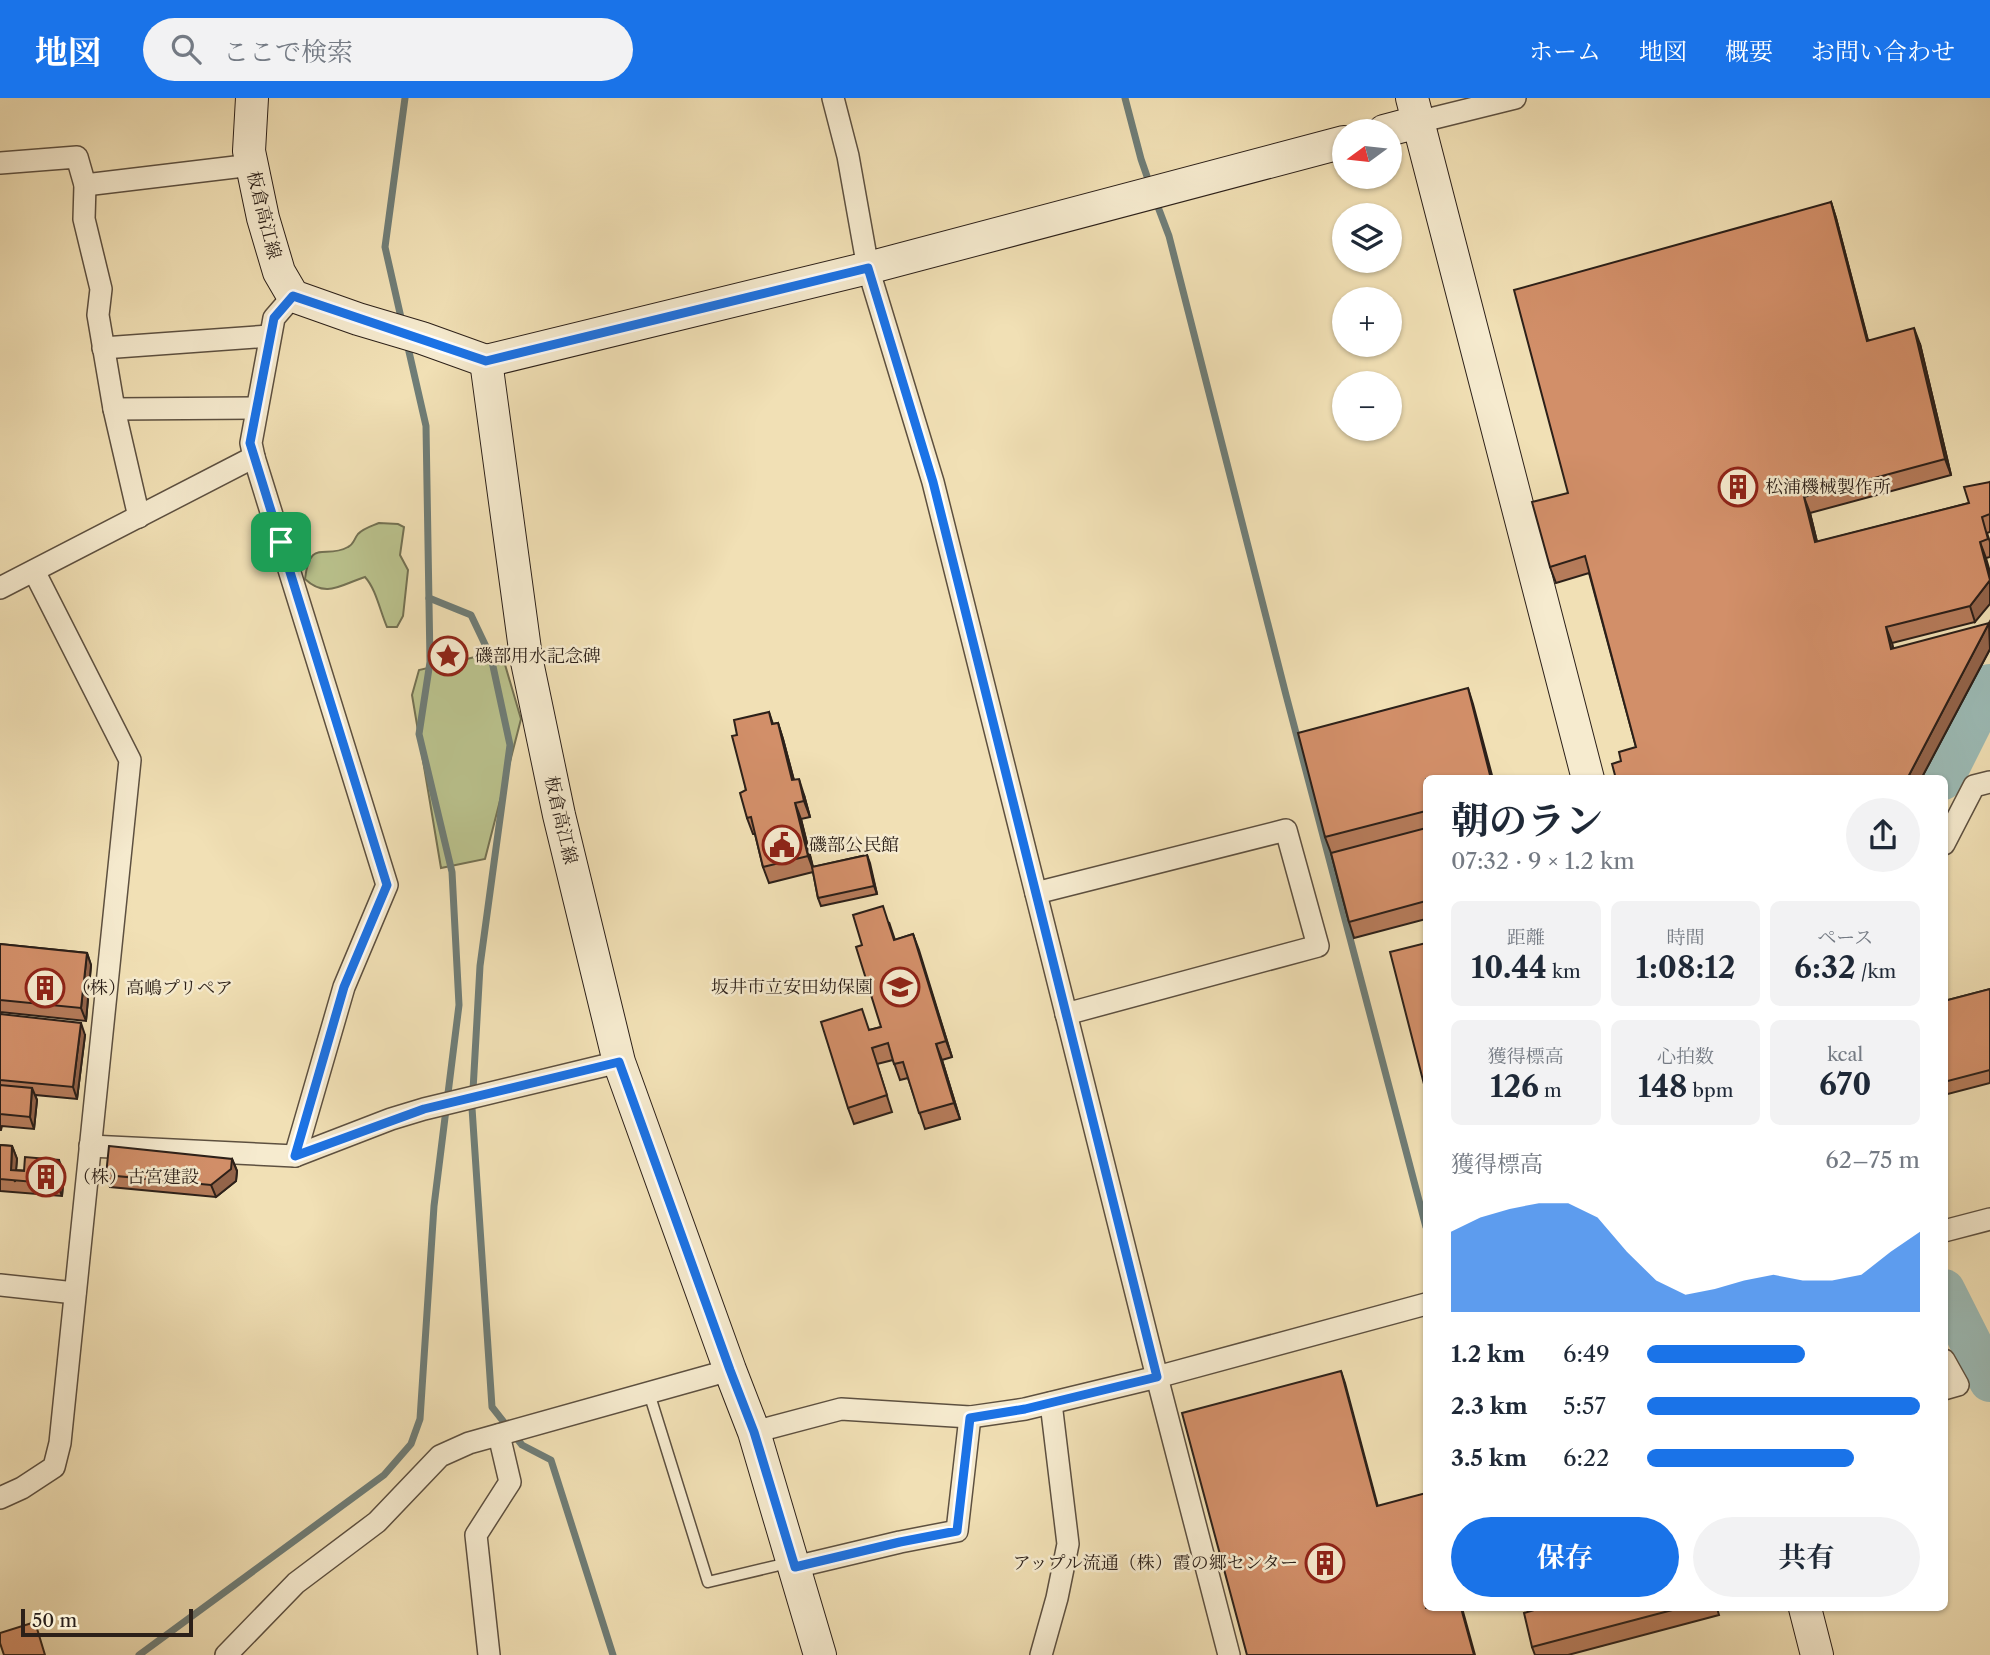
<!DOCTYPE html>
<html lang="ja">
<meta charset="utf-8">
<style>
body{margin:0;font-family:"Libre Caslon Text","Noto Serif JP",serif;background:#f2f2f3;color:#1f2937;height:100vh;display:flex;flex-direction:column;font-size:26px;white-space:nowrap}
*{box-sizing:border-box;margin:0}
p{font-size:23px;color:#747a83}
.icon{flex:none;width:38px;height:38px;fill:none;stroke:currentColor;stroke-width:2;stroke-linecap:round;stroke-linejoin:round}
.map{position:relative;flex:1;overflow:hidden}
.details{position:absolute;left:1423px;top:677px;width:525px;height:836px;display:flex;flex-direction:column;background:#fff;border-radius:10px;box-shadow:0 2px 5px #0004}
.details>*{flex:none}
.needle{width:46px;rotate:255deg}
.buttons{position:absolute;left:1332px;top:21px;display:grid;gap:14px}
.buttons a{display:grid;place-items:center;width:70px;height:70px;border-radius:50%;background:#fff;box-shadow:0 2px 5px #0004;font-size:35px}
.scale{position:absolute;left:21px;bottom:18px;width:172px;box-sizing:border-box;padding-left:7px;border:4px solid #2c2019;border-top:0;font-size:19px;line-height:24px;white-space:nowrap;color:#2c2019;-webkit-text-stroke:5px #f6ebcf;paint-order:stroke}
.pin{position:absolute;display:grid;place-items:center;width:60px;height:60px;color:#fff;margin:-30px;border-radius:14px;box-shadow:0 4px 10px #0006}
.round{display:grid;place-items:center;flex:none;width:74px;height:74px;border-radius:37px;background:#f2f2f3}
.headline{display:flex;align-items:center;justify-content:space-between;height:119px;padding:0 28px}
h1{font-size:38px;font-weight:700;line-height:52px}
.metrics{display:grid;grid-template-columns:repeat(3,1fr);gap:10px;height:119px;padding:7px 28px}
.metrics div{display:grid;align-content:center;border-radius:10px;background:#f2f2f3;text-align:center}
.metrics b{font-size:30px;font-weight:700}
.metrics small{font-size:19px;font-weight:400}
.metrics p{font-size:19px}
.chart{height:196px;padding:14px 28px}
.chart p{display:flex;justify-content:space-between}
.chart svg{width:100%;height:126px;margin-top:7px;fill:#1a73e8;opacity:.7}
.primary-button{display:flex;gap:14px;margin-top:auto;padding:14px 28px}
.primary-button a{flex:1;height:80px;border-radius:42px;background:#1a73e8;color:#fff;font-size:28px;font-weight:700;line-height:80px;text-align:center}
.primary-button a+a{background:#f2f2f3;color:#1f2937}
ul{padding:0 28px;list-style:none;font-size:23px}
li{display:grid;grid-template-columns:112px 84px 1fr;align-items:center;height:52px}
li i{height:18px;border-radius:9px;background:#1a73e8}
header{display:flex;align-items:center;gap:42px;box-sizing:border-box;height:98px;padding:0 35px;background:#1a73e8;color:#fff}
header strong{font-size:33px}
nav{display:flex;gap:38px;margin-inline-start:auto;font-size:24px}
.search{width:490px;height:63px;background:#f2f2f3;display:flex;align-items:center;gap:18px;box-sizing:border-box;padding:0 24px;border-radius:38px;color:#747a83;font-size:26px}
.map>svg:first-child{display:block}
</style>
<header>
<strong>地図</strong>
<div class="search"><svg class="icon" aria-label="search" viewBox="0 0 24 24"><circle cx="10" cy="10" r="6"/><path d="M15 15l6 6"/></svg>ここで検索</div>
<nav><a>ホーム</a><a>地図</a><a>概要</a><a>お問い合わせ</a></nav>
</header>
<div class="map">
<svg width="1990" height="1557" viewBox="0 0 1990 1557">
<rect width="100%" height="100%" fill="#f1e0b5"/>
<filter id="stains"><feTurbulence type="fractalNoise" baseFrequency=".00286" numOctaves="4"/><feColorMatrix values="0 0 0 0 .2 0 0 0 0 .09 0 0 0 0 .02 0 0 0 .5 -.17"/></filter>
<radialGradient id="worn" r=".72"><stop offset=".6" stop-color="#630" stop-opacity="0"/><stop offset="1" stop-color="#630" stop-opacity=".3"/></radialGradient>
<g fill="#bac28d" stroke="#737153" stroke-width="2">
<path d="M379,425L398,426L404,429L400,457L408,472L403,518L397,529H387C380,513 376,491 365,479C342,486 326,501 305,481C310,439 325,462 348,449C354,446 354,441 358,436C364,430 372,428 379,425Z"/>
<path d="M501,553L521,621L485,761L441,770L412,597L419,572Z"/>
</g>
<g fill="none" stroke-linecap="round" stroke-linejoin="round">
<g stroke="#6f7d77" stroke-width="7">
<path d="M1125,0L1141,61L1150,87"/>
<path d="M1155,101L1169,138L1286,597L1426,1129"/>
<path d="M402,224L385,149L405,0"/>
<path d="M429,500L471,517L491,559L510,647L480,868L472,1010L492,1309L522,1347L551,1362L613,1557"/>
<path d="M139,1557L384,1377L411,1346L420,1321L434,1108L459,907L452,774L419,636L430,564L426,328L407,245"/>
</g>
<g stroke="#9cbbb6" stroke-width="42">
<path d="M1943,681L1990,587"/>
<path d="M1944,1192L1990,1283"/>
</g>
<defs>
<path id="lane" d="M649,1295L708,1484L788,1465"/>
<g id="street">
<path d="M833,0L848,58L868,170L933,384L1157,1279L1229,1557"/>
<path d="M1418,24L1515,0"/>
<path d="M0,65L77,59L85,87L84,121L101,191L98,217L114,311L139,419"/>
<path d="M85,87L252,67"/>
<path d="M103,250L270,238"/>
<path d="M114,311L257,310"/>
<path d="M254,359L387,787L344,889L295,1058"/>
<path d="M0,490L254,359L251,345L274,220L293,198"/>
<path d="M1944,746L1974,688L1990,684"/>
<path d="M1036,795L1286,732L1318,848L1066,916"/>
<path d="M90,1048L295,1058L391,1021L424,1011L619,964"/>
<path d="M1944,1133L1990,1121"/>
<path d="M0,1187L75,1195"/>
<path d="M1944,1262L1958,1287L1944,1291"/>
<path d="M754,1334L841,1311L970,1319L1025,1311L1157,1279L1426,1206"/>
<path d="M0,1400L22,1390L54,1369L60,1345L130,662L34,473"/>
<path d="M795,1469L900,1444L957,1433L970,1319"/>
<path d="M226,1557L296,1485L377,1424L440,1358L469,1345L730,1272"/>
<path d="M489,1557L476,1437L510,1384L499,1337"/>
<path d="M1041,1557L1057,1500L1068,1446L1051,1305"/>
</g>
<g id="secondary">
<path d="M252,0L249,53L263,120L279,174L293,198L358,221L422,240L486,263"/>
<path d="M1412,0L1588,681"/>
<path d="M1384,33L1418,24"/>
<path d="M486,263L526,559L559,717L619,964L730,1272L754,1334L820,1557"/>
<path d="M486,263L868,170L1344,44"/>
<path d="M1805,1510L1817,1557"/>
</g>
</defs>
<use href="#lane" stroke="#5d5040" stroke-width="13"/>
<use href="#street" stroke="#5d5040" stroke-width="24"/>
<use href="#secondary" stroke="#2c2019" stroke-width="34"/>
<use href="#lane" stroke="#f6ebcf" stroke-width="10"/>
<use href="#street" stroke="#f6ebcf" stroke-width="21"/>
<use href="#secondary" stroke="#f6ebcf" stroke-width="32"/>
</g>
<g fill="#b57b5a" stroke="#2c2019" stroke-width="2">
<path d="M1831,104L1836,120L1868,242L1920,246L1951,377L1810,415L1817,444L1969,405L1990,384V434L1987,435L1990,444V459L1986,460L1975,524L1892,545L1893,551H1990L1921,681H1616L1621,663L1636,649L1589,475L1556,485L1550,469L1568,395Z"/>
<path d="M1473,606L1426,681V821L1354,840L1349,824L1331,755L1325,739Z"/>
<path d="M769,614L773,626L778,625L783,641L794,682L804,697L810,719L801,721L813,769L867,757L877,796L821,808L818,800L813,774L769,785L763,769L755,736H753L747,720L746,692L737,637Z"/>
<path d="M889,824L895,842L913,836L952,959L942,962L960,1021L925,1031L908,980L900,982L893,962L877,966L892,1014L854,1026L848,1010L869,932L881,929Z"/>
<path d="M0,846L87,855L91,867L86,923L0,914Z"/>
<path d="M1990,891V985L1944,997V903Z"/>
<path d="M0,916L85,937L77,1001L35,997L37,1002L34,1031L2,1028L1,1032H0Z"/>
<path d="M0,1047L12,1048L17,1061L16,1072L64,1075L62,1098L0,1093Z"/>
<path d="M232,1061L237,1073L236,1083L216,1099L110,1089L106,1077Z"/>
<path d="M1541,1510H1717L1719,1517L1568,1557H1535L1532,1549Z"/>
</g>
<g fill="#93644a" stroke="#2c2019" stroke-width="2">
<path d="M1831,104L1836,120L1872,259L1867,243Z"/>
<path d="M1914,230L1920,246L1951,377L1945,361Z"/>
<path d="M1804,399L1810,415L1821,460L1815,444Z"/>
<path d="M1980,444L1986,460L1990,474V480Z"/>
<path d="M1990,482V506L1975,524L1970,508Z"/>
<path d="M1989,525L1990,551L1921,681H1907Z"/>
<path d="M1886,529L1892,545L1897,567L1891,551Z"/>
<path d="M1468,590L1473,606L1493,681H1491Z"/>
<path d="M778,625L783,641L798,698L792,682Z"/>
<path d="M799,681L804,697L810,719L804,703Z"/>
<path d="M795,705L801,721L814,774L808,758Z"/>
<path d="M867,757L870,765L877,796L874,788Z"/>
<path d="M913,836L919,852L952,959L946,943Z"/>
<path d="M87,855L91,867L86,923L81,910Z"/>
<path d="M81,925L85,937L77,1001L73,989Z"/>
<path d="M936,946L942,962L960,1021L954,1005Z"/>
<path d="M32,990L37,1002L34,1031L30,1019Z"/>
<path d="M12,1048L17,1061L15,1084L11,1072Z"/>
<path d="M232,1061L237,1073L236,1083L216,1099L211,1087Z"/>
<path d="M59,1062L64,1075L62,1098L57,1086Z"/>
<path d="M1341,1273L1345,1285L1381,1420L1377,1408Z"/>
<path d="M1461,1510H1462L1475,1557H1474Z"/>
</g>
<g fill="#d28f69" stroke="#2c2019" stroke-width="2">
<path d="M1831,104L1867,243L1914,230L1945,361L1804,399L1815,444L1969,405L1964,389L1990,384V416L1982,419L1988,441L1980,444L1990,482L1970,508L1886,529L1891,551L1989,525L1907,681H1616L1612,666L1621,663L1619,654L1636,649L1585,458L1550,469L1532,404L1568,395L1514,192Z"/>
<path d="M1468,590L1491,681H1426V713L1325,739L1298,635Z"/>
<path d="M769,614L772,626L778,625L792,682L799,681L804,703L795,705L808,758L763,769L751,719L747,720L740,695L746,692L732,638L737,637L734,622Z"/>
<path d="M1426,730V803L1349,824L1331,755Z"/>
<path d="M867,757L874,788L818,800L812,769Z"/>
<path d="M883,808L894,842L913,836L946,943L936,946L954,1005L919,1015L903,964L894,966L888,945L872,950L887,997L848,1010L821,924L862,911L869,932L881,929L856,849L862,847L853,817Z"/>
<path d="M1426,845V994L1390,854Z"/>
<path d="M0,846L87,855L81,910L0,902Z"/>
<path d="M1990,891V972L1944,984V903Z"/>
<path d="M0,916L81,925L73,989L0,982Z"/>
<path d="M0,987L32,990L30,1019L0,1016Z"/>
<path d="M0,1047L12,1048L11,1072L24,1073L25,1059L59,1062L57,1086L0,1081Z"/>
<path d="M109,1048L232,1061L231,1071L211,1087L106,1077Z"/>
<path d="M1341,1273L1377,1408L1426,1395V1510H1461L1474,1557H1247L1182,1315Z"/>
<path d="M1541,1510H1680L1532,1549L1524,1515Z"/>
<path d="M35,1524L45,1557H4L0,1545V1535Z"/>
</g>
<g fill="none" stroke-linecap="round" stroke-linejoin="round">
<defs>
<path id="route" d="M868,170L933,384L1157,1279L1025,1311L970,1320L957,1433L900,1444L795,1469L754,1334L730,1272L619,964L424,1011L295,1058L344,889L387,787L250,345L274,220L293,198L486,263Z"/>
</defs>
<use href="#route" stroke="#fff" stroke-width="14"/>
<use href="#route" stroke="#1a73e8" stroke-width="9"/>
</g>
<defs>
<symbol id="building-ring" viewBox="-11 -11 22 22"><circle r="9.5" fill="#f6ebcf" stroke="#8f2418" stroke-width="1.5"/><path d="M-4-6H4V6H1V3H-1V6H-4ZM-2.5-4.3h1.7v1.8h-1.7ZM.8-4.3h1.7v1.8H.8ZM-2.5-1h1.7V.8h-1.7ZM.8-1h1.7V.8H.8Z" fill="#8f2418"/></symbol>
<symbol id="sight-ring" viewBox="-11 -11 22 22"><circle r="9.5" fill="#f6ebcf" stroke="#8f2418" stroke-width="1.5"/><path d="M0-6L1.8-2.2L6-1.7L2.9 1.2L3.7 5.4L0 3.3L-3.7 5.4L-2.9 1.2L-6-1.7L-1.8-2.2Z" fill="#8f2418"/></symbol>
<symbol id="civic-ring" viewBox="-11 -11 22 22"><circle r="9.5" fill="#f6ebcf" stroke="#8f2418" stroke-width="1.5"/><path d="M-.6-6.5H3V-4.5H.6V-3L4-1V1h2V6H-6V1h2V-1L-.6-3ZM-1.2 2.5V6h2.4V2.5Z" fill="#8f2418"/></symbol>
<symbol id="school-ring" viewBox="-11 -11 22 22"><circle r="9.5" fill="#f6ebcf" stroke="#8f2418" stroke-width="1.5"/><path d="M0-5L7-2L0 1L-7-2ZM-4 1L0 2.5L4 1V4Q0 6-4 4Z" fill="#8f2418"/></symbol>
</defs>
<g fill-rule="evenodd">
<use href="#building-ring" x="1716" y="367" width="44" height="44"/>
<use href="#sight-ring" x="426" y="536" width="44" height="44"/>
<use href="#civic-ring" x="760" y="725" width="44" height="44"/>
<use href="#school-ring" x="878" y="867" width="44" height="44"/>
<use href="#building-ring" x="23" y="868" width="44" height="44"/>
<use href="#building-ring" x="24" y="1057" width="44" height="44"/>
<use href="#building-ring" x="1303" y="1443" width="44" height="44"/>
</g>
<g text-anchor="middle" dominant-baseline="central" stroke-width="5" stroke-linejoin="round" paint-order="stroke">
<g font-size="18" fill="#2c2019" stroke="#f6ebcf">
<text transform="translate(264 117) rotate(76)">板倉高江線</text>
<text transform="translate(561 722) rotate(77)">板倉高江線</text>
</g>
<g font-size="18" fill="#2c2019" stroke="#f6ebcf" text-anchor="start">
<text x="1765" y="389">松浦機械製作所</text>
<text x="475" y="558">磯部用水記念碑</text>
<text x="809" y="747">磯部公民館</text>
<text x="873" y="889" text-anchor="end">坂井市立安田幼保園</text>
<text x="72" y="890">（株）高嶋プリペア</text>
<text x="73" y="1079">（株）古宮建設</text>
<text x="1298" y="1465" text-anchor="end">アップル流通（株）霞の郷センター</text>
</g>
</g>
<rect width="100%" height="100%" filter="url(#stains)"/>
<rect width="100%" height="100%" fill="url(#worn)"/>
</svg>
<div class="buttons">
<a><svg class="needle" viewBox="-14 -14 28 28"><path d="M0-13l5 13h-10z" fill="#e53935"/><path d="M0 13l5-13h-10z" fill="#747a83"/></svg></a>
<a><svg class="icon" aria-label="layers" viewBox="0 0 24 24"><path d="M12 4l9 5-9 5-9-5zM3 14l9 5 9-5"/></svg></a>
<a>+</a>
<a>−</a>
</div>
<div class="scale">50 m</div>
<div class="pin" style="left:281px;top:444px;background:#1e9e55"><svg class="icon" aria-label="arrive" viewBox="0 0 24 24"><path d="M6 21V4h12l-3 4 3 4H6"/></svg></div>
<section class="details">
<div class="headline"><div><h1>朝のラン</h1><p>07:32 · 9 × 1.2 km</p></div><a class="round"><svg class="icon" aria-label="share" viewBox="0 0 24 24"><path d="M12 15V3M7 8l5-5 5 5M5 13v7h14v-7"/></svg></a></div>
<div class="metrics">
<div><p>距離</p><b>10.44<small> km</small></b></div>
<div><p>時間</p><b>1:08:12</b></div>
<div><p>ペース</p><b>6:32<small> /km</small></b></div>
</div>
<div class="metrics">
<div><p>獲得標高</p><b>126<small> m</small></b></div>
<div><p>心拍数</p><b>148<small> bpm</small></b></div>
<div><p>kcal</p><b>670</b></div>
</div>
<div class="chart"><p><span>獲得標高</span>62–75 m</p>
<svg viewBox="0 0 160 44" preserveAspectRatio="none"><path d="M0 44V16L10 11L20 8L30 6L40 6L50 11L60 23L70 33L80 38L90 36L100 33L110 31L120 33L130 33L140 31L150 23L160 16V44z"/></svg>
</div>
<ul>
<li><b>1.2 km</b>6:49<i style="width:58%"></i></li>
<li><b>2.3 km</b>5:57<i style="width:100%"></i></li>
<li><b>3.5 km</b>6:22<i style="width:76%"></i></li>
</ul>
<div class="primary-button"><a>保存</a><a>共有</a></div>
</section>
</div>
